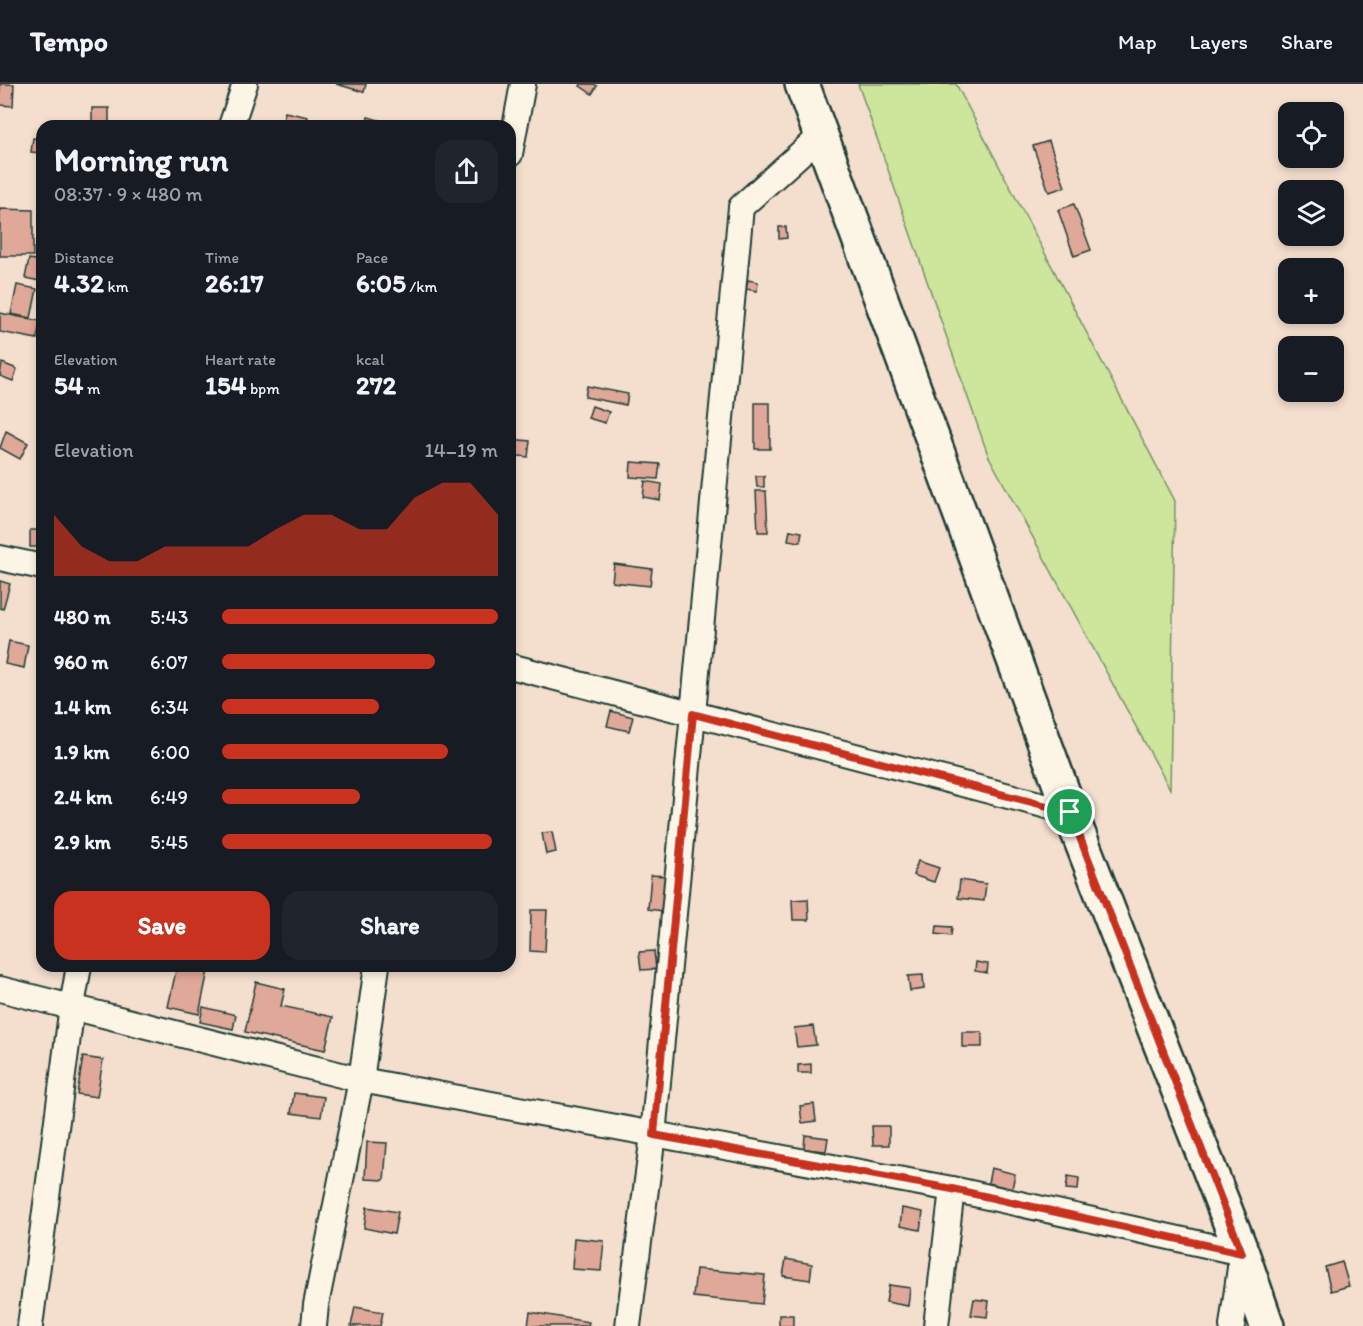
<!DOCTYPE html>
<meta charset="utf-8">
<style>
body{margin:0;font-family:Itim,sans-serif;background:#20242c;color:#f1f3f6;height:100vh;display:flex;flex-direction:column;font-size:22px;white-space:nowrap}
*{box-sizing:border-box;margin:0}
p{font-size:20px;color:#9ea1a6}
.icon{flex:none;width:33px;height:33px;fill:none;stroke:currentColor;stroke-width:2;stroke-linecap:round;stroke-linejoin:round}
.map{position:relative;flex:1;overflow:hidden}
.drawer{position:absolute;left:36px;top:36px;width:480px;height:852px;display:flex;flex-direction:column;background:#171b24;border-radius:18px;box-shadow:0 3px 9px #0003}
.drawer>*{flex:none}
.controls{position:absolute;left:1278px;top:18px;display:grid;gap:12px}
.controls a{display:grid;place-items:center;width:66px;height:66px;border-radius:12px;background:#171b24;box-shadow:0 3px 9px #0003;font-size:30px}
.pin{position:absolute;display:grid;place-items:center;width:51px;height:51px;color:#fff;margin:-26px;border:3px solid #fff;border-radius:50%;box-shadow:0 2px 6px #0007}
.round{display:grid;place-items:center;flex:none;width:63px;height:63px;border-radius:18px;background:#20242c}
.headline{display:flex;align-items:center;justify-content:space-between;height:102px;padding:0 18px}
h1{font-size:33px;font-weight:700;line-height:45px}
.figures{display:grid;grid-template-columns:repeat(3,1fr);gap:9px;height:102px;padding:6px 18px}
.figures div{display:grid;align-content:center}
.figures b{font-size:26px;font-weight:700}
.figures small{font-size:16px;font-weight:400}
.figures p{font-size:16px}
.chart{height:168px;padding:12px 18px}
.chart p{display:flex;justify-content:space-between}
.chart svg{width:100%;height:108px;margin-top:6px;fill:#c8321e;opacity:.7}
.action{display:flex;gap:12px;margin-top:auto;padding:12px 18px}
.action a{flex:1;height:69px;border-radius:18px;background:#c8321e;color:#fff;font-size:24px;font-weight:700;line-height:69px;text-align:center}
.action a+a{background:#20242c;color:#f1f3f6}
ul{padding:0 18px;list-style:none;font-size:20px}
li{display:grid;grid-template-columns:96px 72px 1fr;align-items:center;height:45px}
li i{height:15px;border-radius:8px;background:#c8321e}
header{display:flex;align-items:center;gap:36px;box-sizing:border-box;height:84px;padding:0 30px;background:#171b24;border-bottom:2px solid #363941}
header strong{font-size:28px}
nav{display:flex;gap:33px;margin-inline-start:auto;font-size:21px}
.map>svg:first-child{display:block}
</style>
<header>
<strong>Tempo</strong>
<nav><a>Map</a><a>Layers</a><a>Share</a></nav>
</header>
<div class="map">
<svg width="1363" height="1242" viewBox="0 0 1363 1242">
<rect width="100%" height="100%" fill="#f4dece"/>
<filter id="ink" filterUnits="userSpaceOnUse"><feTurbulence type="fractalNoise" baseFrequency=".0167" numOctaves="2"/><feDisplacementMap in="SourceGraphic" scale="12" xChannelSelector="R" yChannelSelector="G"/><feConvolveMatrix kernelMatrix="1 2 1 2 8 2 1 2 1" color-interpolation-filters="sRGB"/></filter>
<g filter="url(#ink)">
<path fill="#cde69c" stroke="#769268" stroke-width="1.5" d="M858,0H956L1175,417L1170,705L988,371Z"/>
<g fill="#e0a898" stroke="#1f3d34" stroke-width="1.5">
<path d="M0,0H14L13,22L0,21Z"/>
<path d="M336,0H366L364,8Z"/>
<path d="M581,0H594L597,2L592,10L580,2Z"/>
<rect x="92" y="24" width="17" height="18"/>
<path d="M285,28L308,33L306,42H282Z"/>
<path d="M368,33L386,38L385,42H366Z"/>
<path d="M33,54L42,55V69L31,68Z"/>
<path d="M1049,57L1065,103L1049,108L1033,62Z"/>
<path d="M1074,120L1091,166L1074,172L1058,126Z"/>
<path d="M0,125L33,126V172H0Z"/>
<path d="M779,143H786L787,154L779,155Z"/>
<path d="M29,175L42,177L40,197L25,194Z"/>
<path d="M748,196L758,198L757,207L746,205Z"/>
<path d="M17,201L37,205L31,234L11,230Z"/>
<path d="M0,229L40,237L37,255L0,248Z"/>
<path d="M2,279L17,285L13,297L0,292Z"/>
<path d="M587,302L628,310L626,321L585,313Z"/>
<rect x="755" y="319" width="15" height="46"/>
<path d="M592,322L609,328L605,339L588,334Z"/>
<path d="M6,347L28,359L20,375L0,364Z"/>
<path d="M510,355L530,357L528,373L510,371Z"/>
<path d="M631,378L660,380L658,395L630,393Z"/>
<path d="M756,392H764V403H757Z"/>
<path d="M645,397L662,400L660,416L643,413Z"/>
<path d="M756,407H766L768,448H758Z"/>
<rect x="30" y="446" width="12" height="17"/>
<path d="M790,446L802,448L800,458L788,456Z"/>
<path d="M614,480L652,485L650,502L612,498Z"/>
<path d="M0,497L10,500L3,525L0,524Z"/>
<path d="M9,557L28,561L24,584L5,580Z"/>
<path d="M611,627L633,633L629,647L607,642Z"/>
<path d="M552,748L556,768L546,770L542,749Z"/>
<path d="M918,777L939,784L934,798L913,791Z"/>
<path d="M651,791L666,792L663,827L648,825Z"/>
<path d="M960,796L986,800L984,817L958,814Z"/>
<path d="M808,815L809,836H793L792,816Z"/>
<path d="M531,826H547L545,868L530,867Z"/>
<path d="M937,842L952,843L951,852L936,850Z"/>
<path d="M654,867L656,885L641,886L639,868Z"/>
<path d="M976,878L988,880L987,889L975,887Z"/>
<path d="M177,882H209L199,930L168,923Z"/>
<path d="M923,891L924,905L910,907L908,892Z"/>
<path d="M256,898L285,905L281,922L333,933L325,966L245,948Z"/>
<path d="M203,923L236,931L233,945L200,938Z"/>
<path d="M813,942L816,961L797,963L794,944Z"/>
<rect x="962" y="948" width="20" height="15"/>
<path d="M83,973L103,976L97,1013L77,1010Z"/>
<path d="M811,980V989H798V981Z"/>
<path d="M294,1009L324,1013L321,1033L291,1029Z"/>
<path d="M814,1020L816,1037L802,1039L800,1022Z"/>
<path d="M872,1042H889V1061H873Z"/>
<path d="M805,1051L828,1054L826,1067L804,1065Z"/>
<path d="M367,1058L387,1059L384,1096L365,1095Z"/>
<path d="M991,1084L1015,1090L1012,1105L988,1099Z"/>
<path d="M1068,1092L1079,1094L1078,1106L1066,1105Z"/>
<path d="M367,1123L398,1128L394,1150L364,1144Z"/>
<path d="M902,1124L923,1128L920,1146L900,1142Z"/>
<path d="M574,1154L604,1157L601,1187L572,1185Z"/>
<path d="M786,1175L812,1180L810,1196L783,1192Z"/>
<path d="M1342,1178L1349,1202L1331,1207L1325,1183Z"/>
<path d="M696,1185L765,1191L762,1220L693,1213Z"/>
<path d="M889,1201L910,1204L908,1222L886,1218Z"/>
<path d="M974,1215L989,1217L987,1233L971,1231Z"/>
<path d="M355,1223L383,1228L380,1242H351Z"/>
<path d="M530,1228L589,1238L588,1242H528Z"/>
<rect x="779" y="1231" width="14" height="11"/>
</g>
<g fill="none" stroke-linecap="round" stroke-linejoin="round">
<defs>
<g id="street">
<path d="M231,42L245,0"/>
<path d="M510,70L523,0"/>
<path d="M0,474L42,483"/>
<path d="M510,582L1070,728"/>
<path d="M0,905L361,996L952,1105L1242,1169L1232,1242"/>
<path d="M30,1242L72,922L79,882"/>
<path d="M314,1242L316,1221L361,996L377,882"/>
<path d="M628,1242L653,1051L741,123L822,50"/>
<path d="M936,1242L952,1105"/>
</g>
<path id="secondary" d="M802,0L1070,728L1242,1169L1267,1242"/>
</defs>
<use href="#street" stroke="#1f3d34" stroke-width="28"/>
<use href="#secondary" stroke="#1f3d34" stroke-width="38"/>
<use href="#street" stroke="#fcf5e5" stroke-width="24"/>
<use href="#secondary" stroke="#fcf5e5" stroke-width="33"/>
</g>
</g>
<g fill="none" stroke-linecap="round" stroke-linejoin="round" filter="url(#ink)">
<defs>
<path id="route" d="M693,630L1070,728L1242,1169L952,1105L654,1051Z"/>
</defs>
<use href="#route" stroke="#fff" stroke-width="12"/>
<use href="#route" stroke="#c8321e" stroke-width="8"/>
</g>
</svg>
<div class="controls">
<a><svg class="icon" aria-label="locate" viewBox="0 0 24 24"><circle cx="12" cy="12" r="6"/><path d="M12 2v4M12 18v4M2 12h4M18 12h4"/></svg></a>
<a><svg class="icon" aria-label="layers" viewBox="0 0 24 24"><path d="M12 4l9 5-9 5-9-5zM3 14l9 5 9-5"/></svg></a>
<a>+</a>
<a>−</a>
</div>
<div class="pin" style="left:1070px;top:728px;background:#1e9e55"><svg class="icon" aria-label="arrive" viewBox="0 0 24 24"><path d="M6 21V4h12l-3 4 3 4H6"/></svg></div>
<section class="drawer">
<div class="headline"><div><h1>Morning run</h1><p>08:37 · 9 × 480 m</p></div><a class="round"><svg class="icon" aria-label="share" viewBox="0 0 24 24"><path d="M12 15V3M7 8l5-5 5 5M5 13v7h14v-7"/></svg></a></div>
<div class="figures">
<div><p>Distance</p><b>4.32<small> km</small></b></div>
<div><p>Time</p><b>26:17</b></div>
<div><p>Pace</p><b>6:05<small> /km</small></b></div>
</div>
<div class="figures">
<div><p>Elevation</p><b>54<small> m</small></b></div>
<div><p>Heart rate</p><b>154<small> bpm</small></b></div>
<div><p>kcal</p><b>272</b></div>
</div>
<div class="chart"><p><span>Elevation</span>14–19 m</p>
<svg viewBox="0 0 160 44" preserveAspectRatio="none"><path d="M0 44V19L10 32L20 38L30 38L40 32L50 32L60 32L70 32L80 25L90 19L100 19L110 25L120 25L130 12L140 6L150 6L160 19V44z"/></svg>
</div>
<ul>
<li><b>480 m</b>5:43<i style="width:100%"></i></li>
<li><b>960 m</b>6:07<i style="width:77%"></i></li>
<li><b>1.4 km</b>6:34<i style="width:57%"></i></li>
<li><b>1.9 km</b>6:00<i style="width:82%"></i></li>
<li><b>2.4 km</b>6:49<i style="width:50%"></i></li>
<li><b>2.9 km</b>5:45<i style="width:98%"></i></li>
</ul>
<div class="action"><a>Save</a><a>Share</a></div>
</section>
</div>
